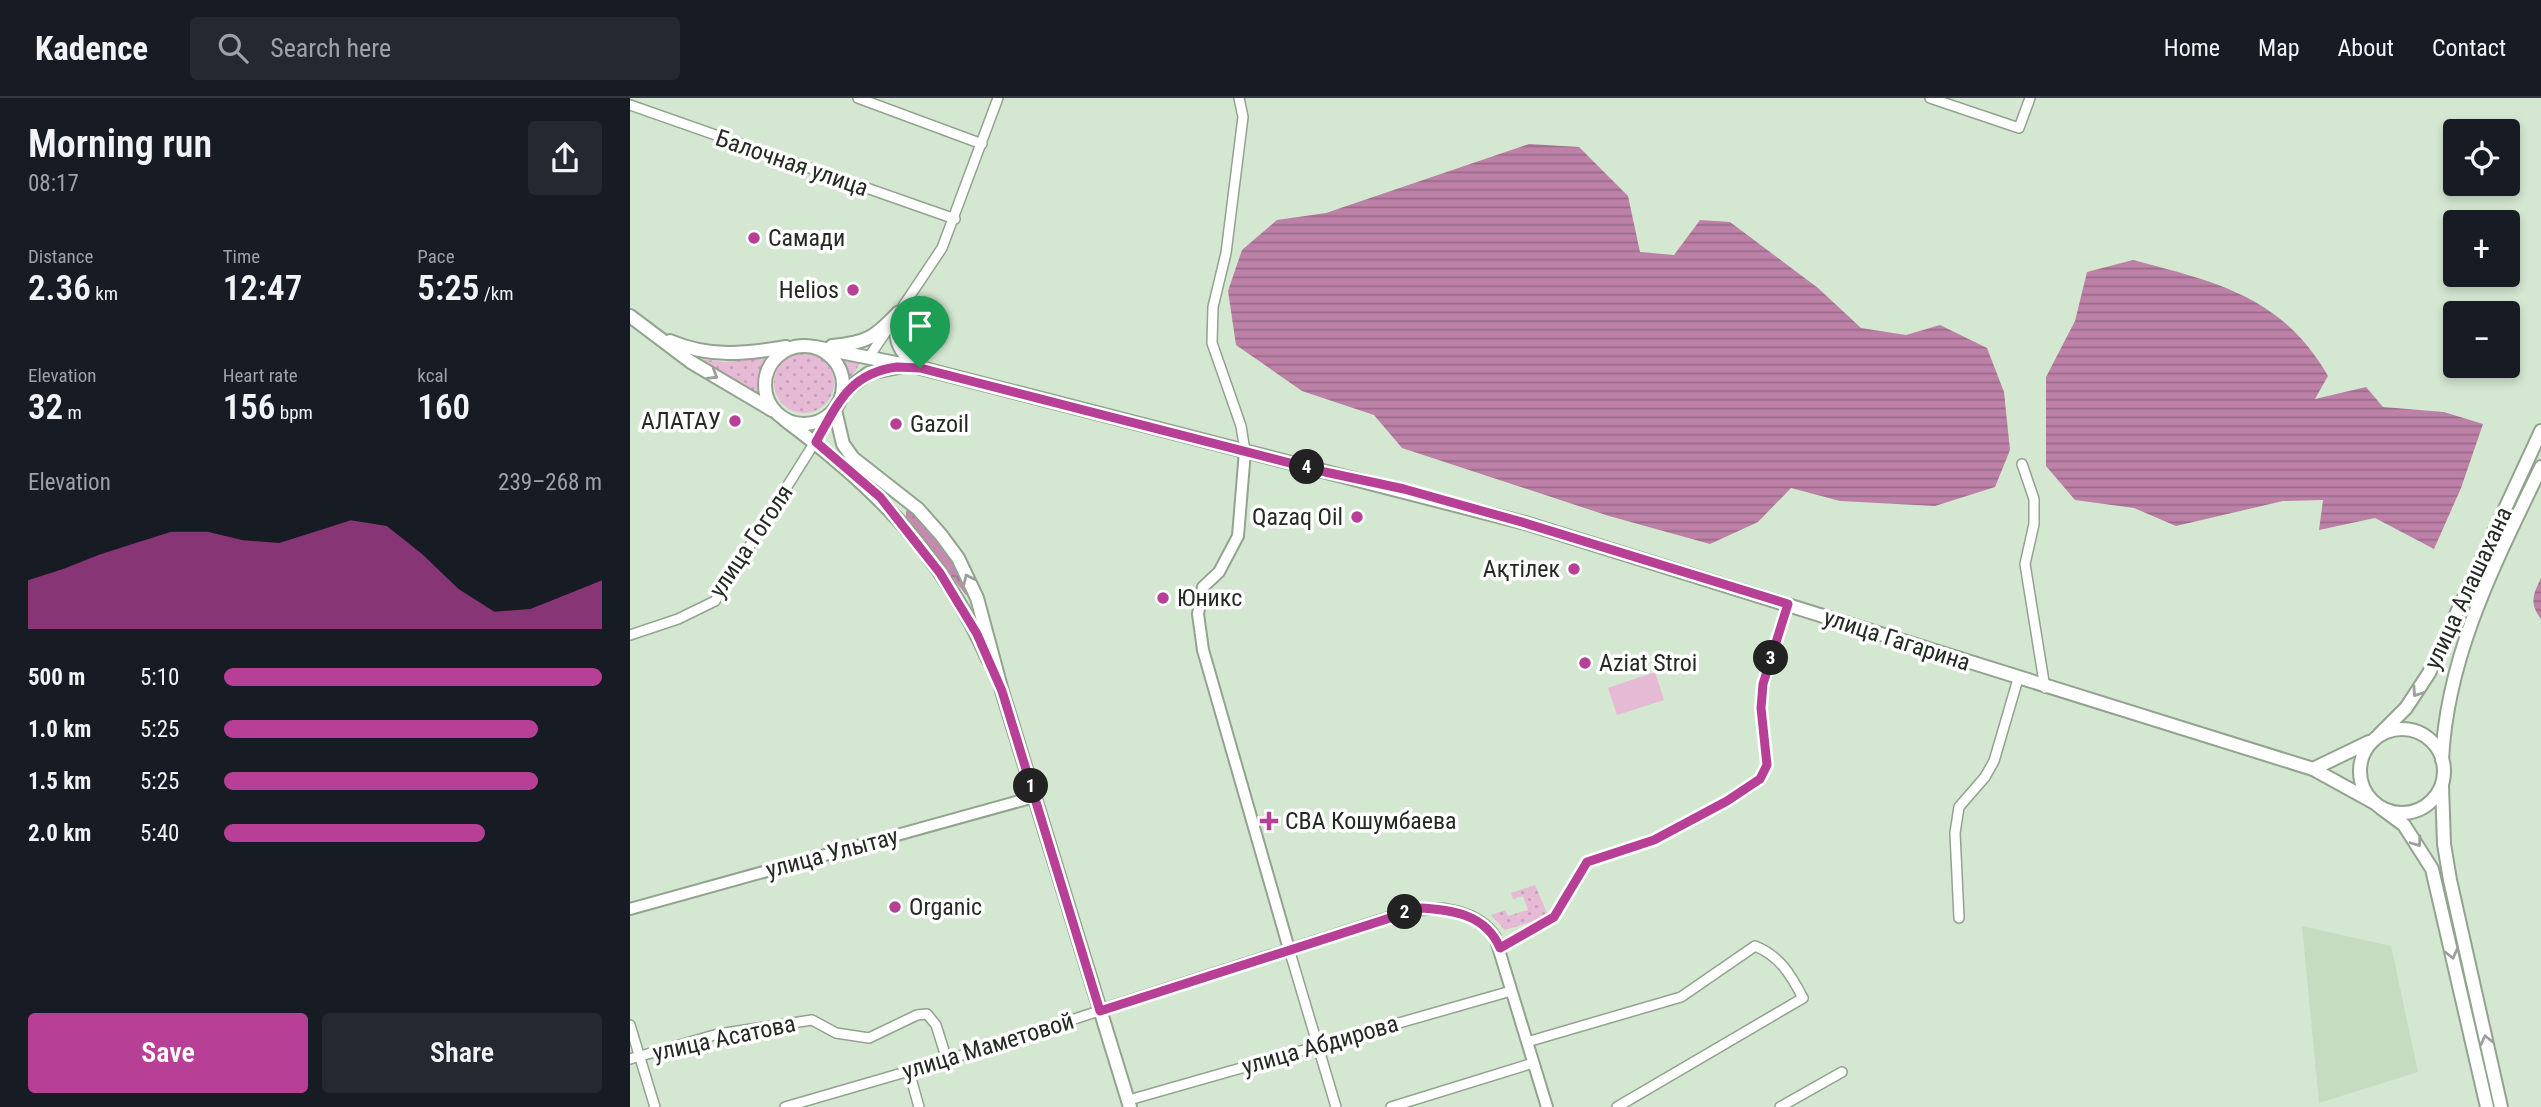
<!DOCTYPE html>
<meta charset="utf-8">
<style>
body{margin:0;font-family:"Roboto Condensed",sans-serif;background:#242831;color:#f1f3f6;height:100vh;display:flex;flex-direction:column;font-size:26px;white-space:nowrap}
*{box-sizing:border-box;margin:0}
p{font-size:23px;color:#9ea1a6}
.icon{flex:none;width:38px;height:38px;fill:none;stroke:currentColor;stroke-width:2;stroke-linecap:round;stroke-linejoin:round}
.map{position:relative;flex:1;overflow:hidden}
.drawer{display:flex;flex-direction:column;background:#171b24;width:630px}
.drawer>*{flex:none}
.buttons{position:absolute;left:1813px;top:21px;display:grid;gap:14px}
.buttons a{display:grid;place-items:center;width:77px;height:77px;border-radius:7px;background:#171b24;box-shadow:0 4px 10px #0003;font-size:35px}
.pin{position:absolute;display:grid;place-items:center;width:60px;height:60px;color:#fff;margin:-72px -30px;border-radius:50% 50% 50% 0;rotate:-45deg;box-shadow:0 0 7px #0007}
.pin .icon{rotate:45deg}
.km{position:absolute;width:35px;height:35px;margin:-18px;border-radius:50%;background:#222;color:#fff;font-size:19px;line-height:35px;text-align:center}
.round{display:grid;place-items:center;flex:none;width:74px;height:74px;border-radius:7px;background:#242831}
.headline{display:flex;align-items:center;justify-content:space-between;height:119px;padding:0 28px}
h1{font-size:38px;font-weight:600;line-height:52px}
.figures{display:grid;grid-template-columns:repeat(3,1fr);gap:10px;height:119px;padding:7px 28px}
.figures div{display:grid;align-content:center}
.figures b{font-size:35px;font-weight:600}
.figures small{font-size:19px;font-weight:400}
.figures p{font-size:19px}
.chart{height:196px;padding:14px 28px}
.chart p{display:flex;justify-content:space-between}
.chart svg{width:100%;height:126px;margin-top:7px;fill:#b74096;opacity:.7}
.button{display:flex;gap:14px;margin-top:auto;padding:14px 28px}
.button a{flex:1;height:80px;border-radius:7px;background:#b74096;color:#fff;font-size:28px;font-weight:600;line-height:80px;text-align:center}
.button a+a{background:#242831;color:#f1f3f6}
ul{padding:0 28px;list-style:none;font-size:23px}
li{display:grid;grid-template-columns:112px 84px 1fr;align-items:center;height:52px}
li i{height:18px;border-radius:9px;background:#b74096}
header{display:flex;align-items:center;gap:42px;box-sizing:border-box;height:98px;padding:0 35px;background:#171b24;border-bottom:2px solid #363941}
header strong{font-size:33px}
nav{display:flex;gap:38px;margin-inline-start:auto;font-size:24px}
.search{width:490px;height:63px;background:#242831;display:flex;align-items:center;gap:18px;box-sizing:border-box;padding:0 24px;border-radius:7px;color:#9ea1a6;font-size:26px}
main{display:flex;flex:1;min-height:0}
.map>svg:first-child{display:block}
</style>
<header>
<strong>Kadence</strong>
<div class="search"><svg class="icon" aria-label="search" viewBox="0 0 24 24"><circle cx="10" cy="10" r="6"/><path d="M15 15l6 6"/></svg>Search here</div>
<nav><a>Home</a><a>Map</a><a>About</a><a>Contact</a></nav>
</header>
<main>
<section class="drawer">
<div class="headline"><div><h1>Morning run</h1><p>08:17</p></div><a class="round"><svg class="icon" aria-label="share" viewBox="0 0 24 24"><path d="M12 15V3M7 8l5-5 5 5M5 13v7h14v-7"/></svg></a></div>
<div class="figures">
<div><p>Distance</p><b>2.36<small> km</small></b></div>
<div><p>Time</p><b>12:47</b></div>
<div><p>Pace</p><b>5:25<small> /km</small></b></div>
</div>
<div class="figures">
<div><p>Elevation</p><b>32<small> m</small></b></div>
<div><p>Heart rate</p><b>156<small> bpm</small></b></div>
<div><p>kcal</p><b>160</b></div>
</div>
<div class="chart"><p><span>Elevation</span>239–268 m</p>
<svg viewBox="0 0 160 44" preserveAspectRatio="none"><path d="M0 44V27L10 23L20 18L30 14L40 10L50 10L60 13L70 14L80 10L90 6L100 8L110 18L120 30L130 38L140 37L150 32L160 27V44z"/></svg>
</div>
<ul>
<li><b>500 m</b>5:10<i style="width:100%"></i></li>
<li><b>1.0 km</b>5:25<i style="width:83%"></i></li>
<li><b>1.5 km</b>5:25<i style="width:83%"></i></li>
<li><b>2.0 km</b>5:40<i style="width:69%"></i></li>
</ul>
<div class="button"><a>Save</a><a>Share</a></div>
</section>
<div class="map">
<svg width="1911" height="1009" viewBox="0 0 1911 1009">
<defs>
<pattern id="grass-dots" width="8" height="8" patternUnits="userSpaceOnUse" patternTransform="scale(1.75)"><rect width="8" height="8" fill="#e6b9d5"/><path d="M2 2h.1M6 6h.1" fill="none" stroke="#c59fb7" stroke-width="1.8" stroke-linecap="round"/></pattern>
<pattern id="forest-crowns" width="20" height="18" patternUnits="userSpaceOnUse" patternTransform="scale(1.75)"><rect width="20" height="18" fill="#c689b0"/><path d="M2 6a3 3 0 1 1 6 0M12 15a3 3 0 1 1 6 0" fill="none" stroke="#a0708f"/></pattern>
<pattern id="water-rules" width="6" height="5" patternUnits="userSpaceOnUse" patternTransform="scale(1.75)"><rect width="6" height="5" fill="#bd81a8"/><path d="M0 2.5h6" fill="none" stroke="#996a88"/></pattern>
</defs>
<rect width="100%" height="100%" fill="#d4e7d1"/>
<path fill="#c5dcc1" d="M1672,828L1761,848L1788,974L1689,1005Z"/>
<g fill="url(#grass-dots)">
<circle cx="174" cy="285" r="30"/>
<path d="M206,256L232,262L218,285Z"/>
<path d="M137,259L129,279L132,301L71,261L94,264Z"/>
<path d="M905,787L917,815L914,820L875,832L861,817L875,812L878,818L898,812L893,798L883,801L881,795Z"/>
</g>
<path fill="url(#forest-crowns)" d="M279,411C301,421 330,473 338,495L336,497L276,421V413Z"/>
<path fill="#e6b9d5" d="M1025,574L1034,602L987,617L978,590Z"/>
<g fill="url(#water-rules)">
<path d="M899,46L949,49L998,98L1010,154L1044,157L1070,122L1100,124L1188,190L1231,230L1276,237L1310,227L1357,250L1374,294L1380,352L1365,389L1305,408L1210,403L1161,390L1128,424L1080,446L979,418L772,350L744,317L672,293L606,247L598,193L612,152L647,122L696,115Z"/>
<path d="M1503,162C1586,184 1652,198 1698,278L1685,301L1736,289L1753,309L1814,314L1853,326L1831,390L1804,451L1745,420L1689,432L1693,402L1653,403L1546,428L1504,410L1445,402L1416,368V279L1445,223L1457,174Z"/>
<path d="M1911,480V521C1899,505 1903,497 1911,480Z"/>
</g>
<g fill="none" stroke-linecap="round" stroke-linejoin="round">
<defs>
<g id="minor">
<path d="M228,0L352,46"/>
<path d="M609,0L613,19L596,155L583,209L582,245L611,328L615,353"/>
<path d="M1300,0L1389,30L1400,0"/>
<path d="M0,7L325,121"/>
<path d="M239,259L312,150L368,0"/>
<path d="M1392,366L1404,401V426L1395,466L1415,590"/>
<path d="M0,537L48,521L85,503L185,344"/>
<path d="M1329,820L1325,735L1329,709L1355,679L1364,663L1388,581"/>
<path d="M870,850L924,819L957,764L1024,742L1097,703L1130,681L1137,667L1131,610L1134,586L1158,506"/>
<path d="M659,851L706,1009"/>
<path d="M0,927L25,1009"/>
<path d="M897,944L1051,899L1125,848C1150,858 1161,877 1173,900L987,1009"/>
<path d="M0,961L88,936L182,922L206,935L239,940L287,917L297,916L306,927L317,962"/>
<path d="M279,973L289,1009"/>
<path d="M499,1002L881,893"/>
<path d="M155,1009L317,962L469,913"/>
<path d="M761,1009L903,965"/>
<path d="M1150,1009L1212,974"/>
</g>
<g id="tertiary">
<path d="M615,353L608,438L589,474L573,489L568,516L573,552L659,851"/>
<path d="M0,811L404,699"/>
<path d="M469,913L780,813C809,807 848,813 865,839L917,1009"/>
</g>
<g id="secondary">
<path d="M268,215C263,239 267,253 287,268"/>
<path d="M0,218L61,264L142,312"/>
<path d="M40,243C80,260 115,256 156,249"/>
<circle cx="174" cy="287" r="39"/>
<path d="M202,248C237,245 245,239 268,215"/>
<path d="M185,249L291,270L895,425L1683,671L1743,704"/>
<path d="M219,290L239,275L269,269"/>
<path d="M205,312L213,346L223,360L288,411L311,437L328,460L347,500L372,593L500,1009"/>
<path d="M155,322C246,390 311,455 358,561"/>
<circle cx="1772" cy="673" r="42"/>
<path d="M1749,637L1776,610L1799,575L1911,333"/>
<path d="M1812,662C1817,556 1866,463 1911,369"/>
<path d="M1683,671L1739,644"/>
<path d="M1812,688L1814,746L1820,782L1871,1009"/>
<path d="M1751,710L1774,727L1802,771L1857,1009"/>
</g>
</defs>
<use href="#minor" stroke="#92a38f" stroke-width="12"/>
<use href="#tertiary" stroke="#92a38f" stroke-width="14"/>
<use href="#secondary" stroke="#92a38f" stroke-width="16"/>
<use href="#minor" stroke="#fff" stroke-width="9"/>
<use href="#tertiary" stroke="#fff" stroke-width="10"/>
<use href="#secondary" stroke="#fff" stroke-width="12"/>
</g>
<defs><path id="oneway-chevron" d="M-2-3.5L2.5 0L-2 3.5" fill="none" stroke-width="1.6" stroke-linecap="round" stroke-linejoin="round" transform="scale(1.75)"/></defs>
<g stroke="#9c9f9c">
<use href="#oneway-chevron" transform="translate(83 277) rotate(31)"/>
<use href="#oneway-chevron" transform="translate(338 481) rotate(-115)"/>
<use href="#oneway-chevron" transform="translate(1787 594) rotate(124)"/>
<use href="#oneway-chevron" transform="translate(1787 744) rotate(54)"/>
<use href="#oneway-chevron" transform="translate(1822 856) rotate(77)"/>
<use href="#oneway-chevron" transform="translate(1856 942) rotate(-103)"/>
</g>
<g fill="none" stroke-linecap="round" stroke-linejoin="round">
<defs>
<path id="route" d="M267,269L290,270L695,374L774,391L895,425L1158,506L1133,586L1131,610L1137,667L1130,681L1097,703L1024,742L957,764L924,819L870,850C856,817 824,812 791,810L470,913L372,593L347,536L310,475L250,399L186,344C207,307 219,275 267,269Z"/>
</defs>
<use href="#route" stroke="#fff" stroke-width="14"/>
<use href="#route" stroke="#b74096" stroke-width="9"/>
</g>
<g fill="#b74096" stroke="#fff" stroke-width="2.5">
<circle cx="124" cy="140" r="7"/>
<circle cx="223" cy="192" r="7"/>
<circle cx="105" cy="323" r="7"/>
<circle cx="266" cy="326" r="7"/>
<circle cx="727" cy="419" r="7"/>
<circle cx="944" cy="471" r="7"/>
<circle cx="533" cy="500" r="7"/>
<circle cx="955" cy="565" r="7"/>
<path d="M635.5 712.5h7v7h7v7h-7v7h-7v-7h-7v-7h7z"/>
<circle cx="265" cy="809" r="7"/>
</g>
<g text-anchor="middle" dominant-baseline="central" stroke-width="7" stroke-linejoin="round" paint-order="stroke">
<g font-size="24" fill="#232a22" stroke="#fff">
<text transform="translate(162 65) rotate(19)">Балочная улица</text>
<text transform="translate(121 443) rotate(-56)">улица Гоголя</text>
<text transform="translate(1838 490) rotate(-65)">улица Алашахана</text>
<text transform="translate(1267 542) rotate(18)">улица Гагарина</text>
<text transform="translate(202 755) rotate(-15)">улица Улытау</text>
<text transform="translate(94 940) rotate(-12)">улица Асатова</text>
<text transform="translate(690 947) rotate(-16)">улица Абдирова</text>
<text transform="translate(358 948) rotate(-17)">улица Маметовой</text>
</g>
<g font-size="24" fill="#232a22" stroke="#fff" text-anchor="start">
<text x="138" y="140">Самади</text>
<text x="209" y="192" text-anchor="end">Helios</text>
<text x="91" y="323" text-anchor="end">АЛАТАУ</text>
<text x="280" y="326">Gazoil</text>
<text x="713" y="419" text-anchor="end">Qazaq Oil</text>
<text x="930" y="471" text-anchor="end">Ақтілек</text>
<text x="547" y="500">Юникс</text>
<text x="969" y="565">Aziat Stroi</text>
<text x="655" y="723">СВА Кошумбаева</text>
<text x="279" y="809">Organic</text>
</g>
</g>
</svg>
<div class="buttons">
<a><svg class="icon" aria-label="locate" viewBox="0 0 24 24"><circle cx="12" cy="12" r="6"/><path d="M12 2v4M12 18v4M2 12h4M18 12h4"/></svg></a>
<a>+</a>
<a>−</a>
</div>
<div class="pin" style="left:290px;top:270px;background:#1e9e55"><svg class="icon" aria-label="arrive" viewBox="0 0 24 24"><path d="M6 21V4h12l-3 4 3 4H6"/></svg></div>
<b class="km" style="left:401px;top:688px">1</b>
<b class="km" style="left:775px;top:814px">2</b>
<b class="km" style="left:1141px;top:560px">3</b>
<b class="km" style="left:677px;top:369px">4</b>
</div>
</main>
